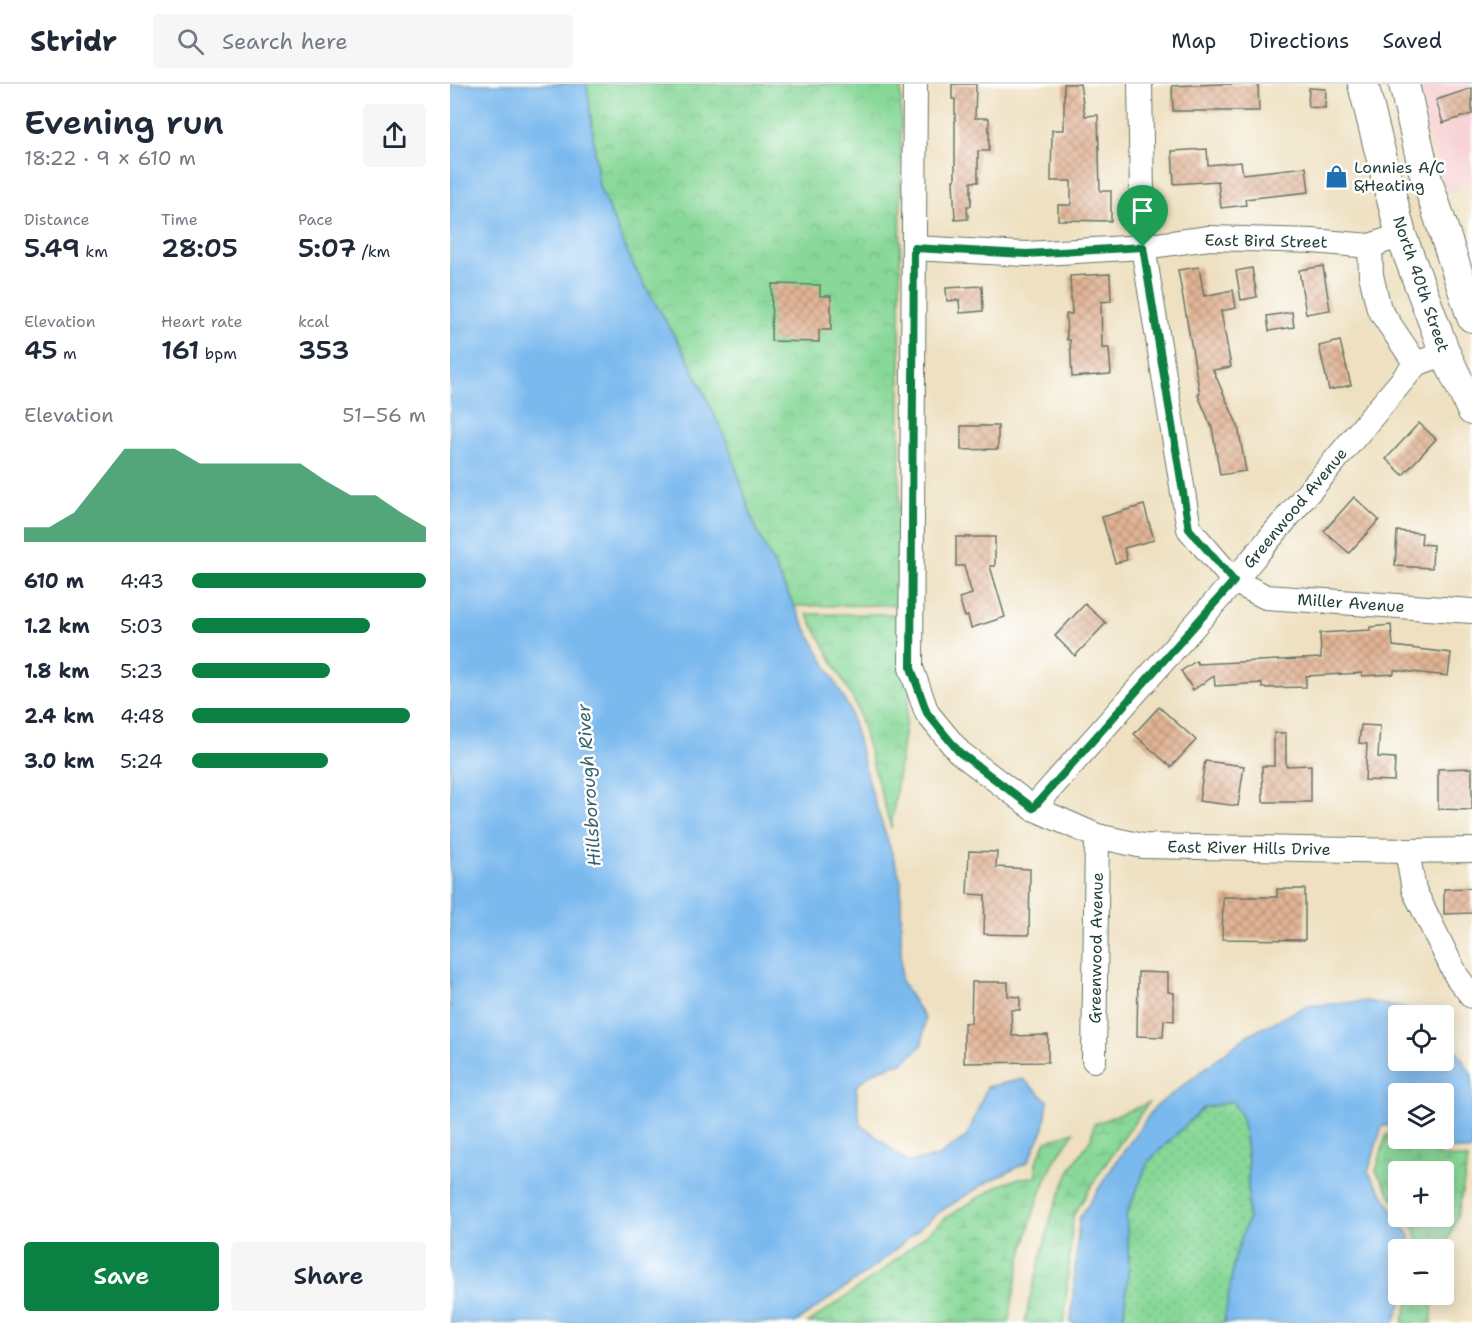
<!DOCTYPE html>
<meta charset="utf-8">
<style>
body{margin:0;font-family:"Shantell Sans",sans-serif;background:#f6f6f7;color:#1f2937;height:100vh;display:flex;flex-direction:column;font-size:22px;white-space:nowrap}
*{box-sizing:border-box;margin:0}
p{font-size:20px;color:#747a83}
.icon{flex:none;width:33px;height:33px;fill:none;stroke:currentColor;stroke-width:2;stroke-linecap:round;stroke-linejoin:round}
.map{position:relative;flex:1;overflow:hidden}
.sheet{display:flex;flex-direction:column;background:#fff;width:450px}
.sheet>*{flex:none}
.tools{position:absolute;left:938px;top:921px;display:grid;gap:12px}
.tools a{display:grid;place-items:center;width:66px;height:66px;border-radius:6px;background:#fff;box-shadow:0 3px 15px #0003;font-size:30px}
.pin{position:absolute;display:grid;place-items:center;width:51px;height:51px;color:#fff;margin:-62px -26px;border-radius:50% 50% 50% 0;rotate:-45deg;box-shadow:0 0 6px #0007}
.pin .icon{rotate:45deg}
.round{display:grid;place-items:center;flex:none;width:63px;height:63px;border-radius:6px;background:#f6f6f7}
.overview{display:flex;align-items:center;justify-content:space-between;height:102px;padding:0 24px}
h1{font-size:33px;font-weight:600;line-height:45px}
.figures{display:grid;grid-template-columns:repeat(3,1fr);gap:9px;height:102px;padding:6px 24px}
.figures div{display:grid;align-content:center}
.figures b{font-size:26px;font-weight:600}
.figures small{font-size:16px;font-weight:400}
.figures p{font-size:16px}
.chart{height:168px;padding:12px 24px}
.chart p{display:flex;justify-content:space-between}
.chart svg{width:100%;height:108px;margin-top:6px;fill:#0b8043;opacity:.7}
.button{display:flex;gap:12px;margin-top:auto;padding:12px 24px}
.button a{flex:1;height:69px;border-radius:6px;background:#0b8043;color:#fff;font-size:24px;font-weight:600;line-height:69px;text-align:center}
.button a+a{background:#f6f6f7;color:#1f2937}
ul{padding:0 24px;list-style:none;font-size:20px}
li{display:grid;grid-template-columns:96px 72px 1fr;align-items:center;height:45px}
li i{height:15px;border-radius:8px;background:#0b8043}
header{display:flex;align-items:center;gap:36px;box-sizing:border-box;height:84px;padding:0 30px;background:#fff;border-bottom:2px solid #e0e1e3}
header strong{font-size:28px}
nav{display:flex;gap:33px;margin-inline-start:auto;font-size:21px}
.search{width:420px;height:54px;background:#f6f6f7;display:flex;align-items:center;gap:15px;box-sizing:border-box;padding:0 21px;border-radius:6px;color:#747a83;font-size:22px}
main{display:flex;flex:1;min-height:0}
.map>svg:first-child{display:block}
</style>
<header>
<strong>Stridr</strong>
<div class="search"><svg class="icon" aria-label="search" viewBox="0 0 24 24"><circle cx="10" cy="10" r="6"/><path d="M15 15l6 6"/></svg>Search here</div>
<nav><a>Map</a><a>Directions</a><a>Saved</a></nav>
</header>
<main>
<section class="sheet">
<div class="overview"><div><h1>Evening run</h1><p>18:22 · 9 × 610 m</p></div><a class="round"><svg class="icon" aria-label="share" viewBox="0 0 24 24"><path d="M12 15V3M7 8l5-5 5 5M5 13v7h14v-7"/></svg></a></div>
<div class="figures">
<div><p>Distance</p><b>5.49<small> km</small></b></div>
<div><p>Time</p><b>28:05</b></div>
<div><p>Pace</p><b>5:07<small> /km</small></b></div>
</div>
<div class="figures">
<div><p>Elevation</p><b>45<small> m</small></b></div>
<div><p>Heart rate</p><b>161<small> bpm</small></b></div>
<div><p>kcal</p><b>353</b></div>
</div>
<div class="chart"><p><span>Elevation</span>51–56 m</p>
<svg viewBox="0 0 160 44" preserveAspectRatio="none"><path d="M0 44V38L10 38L20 32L30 19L40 6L50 6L60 6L70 12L80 12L90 12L100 12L110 12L120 19L130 25L140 25L150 32L160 38V44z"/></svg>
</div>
<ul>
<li><b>610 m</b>4:43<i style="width:100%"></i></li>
<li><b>1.2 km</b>5:03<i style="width:76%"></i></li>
<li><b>1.8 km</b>5:23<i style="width:59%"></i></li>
<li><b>2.4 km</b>4:48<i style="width:93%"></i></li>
<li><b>3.0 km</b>5:24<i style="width:58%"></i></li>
</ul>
<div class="button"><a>Save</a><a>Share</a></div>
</section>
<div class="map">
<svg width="1022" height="1239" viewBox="0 0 1022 1239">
<defs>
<pattern id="grass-dots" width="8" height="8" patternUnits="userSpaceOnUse" patternTransform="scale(1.5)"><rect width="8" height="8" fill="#88d898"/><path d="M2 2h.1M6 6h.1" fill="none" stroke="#75ba84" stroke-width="1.8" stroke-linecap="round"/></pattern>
<pattern id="wetland-marsh" width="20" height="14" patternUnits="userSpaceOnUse" patternTransform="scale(1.5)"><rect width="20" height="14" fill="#88d898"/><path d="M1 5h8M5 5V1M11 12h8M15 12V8" fill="none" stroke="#75ba84"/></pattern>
<pattern id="park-crowns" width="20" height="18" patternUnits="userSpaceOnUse" patternTransform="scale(1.5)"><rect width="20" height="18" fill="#88d898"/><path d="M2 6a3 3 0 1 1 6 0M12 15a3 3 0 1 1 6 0" fill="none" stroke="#75ba84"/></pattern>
<pattern id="building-cross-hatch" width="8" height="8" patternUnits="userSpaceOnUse" patternTransform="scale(1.5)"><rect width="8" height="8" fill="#e2b495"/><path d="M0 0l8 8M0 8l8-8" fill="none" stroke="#b7947a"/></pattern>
</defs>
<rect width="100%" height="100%" fill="#fff"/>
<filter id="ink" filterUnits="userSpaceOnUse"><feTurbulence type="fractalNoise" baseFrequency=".0167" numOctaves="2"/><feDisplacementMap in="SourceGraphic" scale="12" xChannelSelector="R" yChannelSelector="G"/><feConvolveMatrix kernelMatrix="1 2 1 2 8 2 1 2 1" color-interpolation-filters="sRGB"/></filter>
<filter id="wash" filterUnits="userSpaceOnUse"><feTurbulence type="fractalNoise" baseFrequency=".008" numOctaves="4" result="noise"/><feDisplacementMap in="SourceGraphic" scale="24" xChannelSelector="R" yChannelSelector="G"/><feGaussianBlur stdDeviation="1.35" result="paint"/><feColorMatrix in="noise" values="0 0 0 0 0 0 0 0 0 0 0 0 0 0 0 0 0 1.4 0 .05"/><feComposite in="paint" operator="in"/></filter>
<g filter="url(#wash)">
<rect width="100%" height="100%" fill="#eee0c0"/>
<path fill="#f7cfd1" d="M963,0H1022V99L996,109Z"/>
<path fill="url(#grass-dots)" stroke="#548a66" stroke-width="1.5" d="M783,1017L793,1037L798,1077V1135L785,1173L774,1239H673L679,1180L676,1132L698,1078L753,1024Z"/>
<g fill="url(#wetland-marsh)" stroke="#548a66" stroke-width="1.5">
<path d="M698,1019L652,1085L623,1132L614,1239H575L579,1218L603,1126L621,1084L641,1055L644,1040Z"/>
<path d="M624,1048C619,1057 611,1066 606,1075C582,1119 566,1189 559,1239H358L431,1188L498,1132L550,1101L569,1094L587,1093L586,1078L596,1057Z"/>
<path d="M944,1049H948V1054L963,1055L988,1072L1018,1075L1008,1130L993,1171V1166L968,1165L966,1147L956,1133L993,1132V1088H948V1122L926,1087L936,1051Z"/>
<path d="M961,1211H982V1239H952Z"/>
</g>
<g fill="url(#park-crowns)" stroke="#548a66" stroke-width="1.5">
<path d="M137,0H451L449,521L344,522L305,443L278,360L237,273L184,183L149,102Z"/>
<path d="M357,530H449L460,607L441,744L406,621Z"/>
</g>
<g fill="#7ab9ee" stroke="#4c7b91" stroke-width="1.5">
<path d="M0,0H137L149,102L184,183L237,273L278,360L305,443L344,522L399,624L424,716L451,796V897L475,935L472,961L454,978L425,987L406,1002L410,1041C427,1050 441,1067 457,1078L487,1073L517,1052L537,1003L573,995L598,1017L594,1044L578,1078L534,1100L489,1128L427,1181L345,1239H0Z"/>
<path d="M917,917L965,927L970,931L948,932V976H993V950L1000,956L1022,991V1065L1018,1067L988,1063L976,1055L993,1054V1010H948V1041L932,1042L918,1088L960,1152L961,1165L948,1166V1210L954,1211L944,1239H774L785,1173L798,1135V1077L793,1037L783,1017L753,1024L698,1078L676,1132L679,1180L673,1239H621L629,1135L658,1090L704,1024L798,951L856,922Z"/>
</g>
<g id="blocks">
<g fill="url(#building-cross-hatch)">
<path d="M502,0H526L525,34H539V67H528V98H521V122H517L518,135L505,136L503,96H505V15H502Z"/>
<path d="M614,0H630L635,32L648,31L650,107H661V137L608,136V121H621V97H601L602,46H614Z"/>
<path d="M771,0H808L809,27H723L722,2Z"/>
<path d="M859,4L876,5L875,24L858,23Z"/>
<path d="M1022,4V30L993,39L986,16Z"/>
<path d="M757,65L758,81L791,78L793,90L856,83L859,108L795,115L796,121L771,124L768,97L724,100L722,67Z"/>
<path d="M873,182L880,226L856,230L849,186Z"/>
<path d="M749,183L754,212L783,206L786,224L771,227L781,283L763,286L788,342L796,387L770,391L762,344L748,311L750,310L728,186Z"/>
<path d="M802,184L807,213L791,216L786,187Z"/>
<path d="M660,190L661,217L651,218L652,264H659L661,290L622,293L620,256H617L616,230H622L620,192Z"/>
<path d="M322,200L370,201V212H381V246H369V258L321,257Z"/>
<path d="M532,202L533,227L510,229L509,216L497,217L496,204Z"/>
<path d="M842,228L844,243L819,247L817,232Z"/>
<path d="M890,257L901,301L879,306L869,262Z"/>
<path d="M969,339L986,355L953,391L936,375Z"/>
<path d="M511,342H548V365L511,366Z"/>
<path d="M904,413L929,436L899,469L874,447Z"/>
<path d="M694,421L704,456L674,464L677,476L665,479L652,433Z"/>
<path d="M947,447L972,449L971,460L983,461L982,484L945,482Z"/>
<path d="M506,453H545V482H540L555,533L521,544L518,532L515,533L509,514L522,510L514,482H506Z"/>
<path d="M635,520L656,539L625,572L605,552Z"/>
<path d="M941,541L943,562L1001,569L998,592L944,586V590L912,592V589L856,592V603L812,604V599L765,602L764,592L743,606L731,587L746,577L748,580L871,574L870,549L920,546V543Z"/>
<path d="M709,623L746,656L721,683L684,650Z"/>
<path d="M911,641L930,642L928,673L945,674L944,697L915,696L917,660L909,659Z"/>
<path d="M824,649H836V682L861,681V718H813L812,682H824Z"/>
<path d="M755,677L794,682L788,722L749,717Z"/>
<path d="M1022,684V726L988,725V685Z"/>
<path d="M519,767L547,768L546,783L580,785L579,851L534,850L535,811L517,810Z"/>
<path d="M1022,804V829L994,830V805Z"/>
<path d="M827,805H855V856L772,855L773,813H827Z"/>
<path d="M688,888L718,889V908L724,909V937L714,936L713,953L687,952Z"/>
<path d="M522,898H558V912L570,913V926H561L562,952L598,951V978L514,979V939H521Z"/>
</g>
</g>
</g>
<g filter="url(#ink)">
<use href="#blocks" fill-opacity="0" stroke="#677665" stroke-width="1.5"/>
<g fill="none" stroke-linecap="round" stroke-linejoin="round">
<defs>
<g id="minor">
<path d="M465,0L461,584L477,629L509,668L583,724L647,752L693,762L957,767L1022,766"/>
<path d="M690,0L693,163L739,445L784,497L816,513L1022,527"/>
<path d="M920,162L921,191L929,225L966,280"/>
<path d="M464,164L577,170L693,163L759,154L863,157L920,162L951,151"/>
<path d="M583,724L784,497L966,280L995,269"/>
<path d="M957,767L964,806L1007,893L1022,912"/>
<path d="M644,976L647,752"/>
</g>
<g id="major">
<path d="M913,0L951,151L995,269L1022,326"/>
<path d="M954,0L974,87L1022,233"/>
</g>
</defs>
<use href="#minor" stroke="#677665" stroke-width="26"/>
<use href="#major" stroke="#677665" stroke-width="32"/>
<use href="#minor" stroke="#fff" stroke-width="24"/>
<use href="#major" stroke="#fff" stroke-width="30"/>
</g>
</g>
<g fill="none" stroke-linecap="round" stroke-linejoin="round" filter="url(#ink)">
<defs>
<path id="route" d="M693,163L739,445L784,497L583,724L509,668L477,629L461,584L464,164L577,170Z"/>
</defs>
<use href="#route" stroke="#fff" stroke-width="12"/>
<use href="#route" stroke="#0b8043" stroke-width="8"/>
</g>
<defs>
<symbol id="shop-bare" viewBox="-9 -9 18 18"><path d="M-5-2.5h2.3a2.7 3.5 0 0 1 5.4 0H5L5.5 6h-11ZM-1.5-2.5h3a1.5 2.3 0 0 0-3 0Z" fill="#1f6fb2" stroke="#fff" stroke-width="2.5" paint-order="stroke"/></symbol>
</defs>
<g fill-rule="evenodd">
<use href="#shop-bare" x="870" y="76" width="33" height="33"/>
</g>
<g text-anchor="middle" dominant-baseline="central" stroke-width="5" stroke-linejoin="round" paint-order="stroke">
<g font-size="16" fill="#1f3d34" stroke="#fff" text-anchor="start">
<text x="904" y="83">Lonnies A/C<tspan x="904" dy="18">&amp;Heating</tspan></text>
</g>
<g font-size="16" fill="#1f3d34" stroke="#fff">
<text transform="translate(816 157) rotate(1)">East Bird Street</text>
<text transform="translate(971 200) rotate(71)">North 40th Street</text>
<text transform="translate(845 424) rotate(-50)">Greenwood Avenue</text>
<text transform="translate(901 519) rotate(4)">Miller Avenue</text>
<text transform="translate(799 764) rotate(1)">East River Hills Drive</text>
<text transform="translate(646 864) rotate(-89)">Greenwood Avenue</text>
</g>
<g font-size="18" font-style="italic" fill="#3a626c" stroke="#fff">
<text transform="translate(139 701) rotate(-94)">Hillsborough River</text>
</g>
</g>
</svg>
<div class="tools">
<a><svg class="icon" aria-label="locate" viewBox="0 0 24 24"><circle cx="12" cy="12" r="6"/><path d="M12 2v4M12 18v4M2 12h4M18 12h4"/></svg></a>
<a><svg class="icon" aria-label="layers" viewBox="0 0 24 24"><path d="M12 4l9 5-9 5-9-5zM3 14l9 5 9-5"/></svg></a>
<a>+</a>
<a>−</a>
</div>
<div class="pin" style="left:693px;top:163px;background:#1e9e55"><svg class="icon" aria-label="arrive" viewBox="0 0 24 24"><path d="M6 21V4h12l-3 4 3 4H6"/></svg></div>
</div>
</main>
